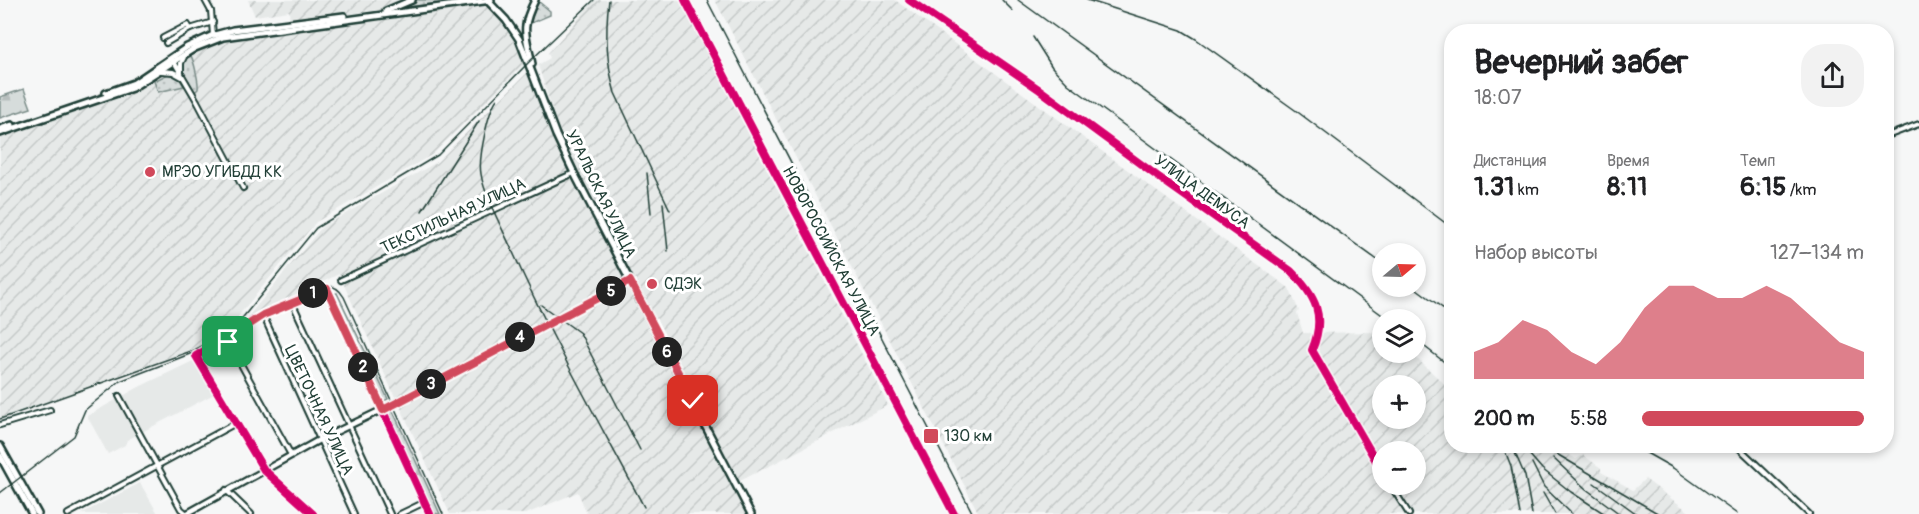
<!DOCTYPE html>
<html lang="ru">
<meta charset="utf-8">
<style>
body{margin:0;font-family:Pangolin,sans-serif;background:#f2f2f2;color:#202124;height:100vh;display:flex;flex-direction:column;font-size:22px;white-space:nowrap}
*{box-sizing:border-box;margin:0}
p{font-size:20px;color:#757577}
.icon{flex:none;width:33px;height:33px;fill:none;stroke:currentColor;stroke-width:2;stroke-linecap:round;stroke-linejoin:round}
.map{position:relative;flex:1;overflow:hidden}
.sheet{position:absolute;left:1444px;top:24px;width:450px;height:429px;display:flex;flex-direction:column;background:#fff;border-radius:24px;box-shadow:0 3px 9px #0003}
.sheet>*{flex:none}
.needle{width:39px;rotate:71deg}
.tools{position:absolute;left:1372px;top:243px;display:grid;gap:12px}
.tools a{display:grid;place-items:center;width:54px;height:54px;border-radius:50%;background:#fff;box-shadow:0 3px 9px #0003;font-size:30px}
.pin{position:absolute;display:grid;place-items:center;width:51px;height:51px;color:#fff;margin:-26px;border-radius:12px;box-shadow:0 3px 9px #0006}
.km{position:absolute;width:30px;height:30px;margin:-15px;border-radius:50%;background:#222;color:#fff;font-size:16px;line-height:30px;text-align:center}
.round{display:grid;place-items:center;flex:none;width:63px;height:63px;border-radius:24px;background:#f2f2f2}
.overview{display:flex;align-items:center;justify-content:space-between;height:102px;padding:0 30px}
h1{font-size:33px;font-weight:800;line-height:45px}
.metrics{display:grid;grid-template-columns:repeat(3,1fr);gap:9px;height:102px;padding:6px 30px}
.metrics div{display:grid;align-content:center}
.metrics b{font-size:26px;font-weight:800}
.metrics small{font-size:16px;font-weight:400}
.metrics p{font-size:16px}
.chart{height:168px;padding:12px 30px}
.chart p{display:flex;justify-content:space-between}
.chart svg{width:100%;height:108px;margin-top:6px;fill:#d1495b;opacity:.7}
ul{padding:0 30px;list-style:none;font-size:20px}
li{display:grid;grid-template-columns:96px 72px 1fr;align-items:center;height:45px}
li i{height:15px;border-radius:8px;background:#d1495b}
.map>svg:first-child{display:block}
</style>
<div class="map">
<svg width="1919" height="514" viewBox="0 0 1919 514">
<defs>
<pattern id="industrial-furrows" width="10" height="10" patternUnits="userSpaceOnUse" patternTransform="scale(1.5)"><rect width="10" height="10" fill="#e6e9e8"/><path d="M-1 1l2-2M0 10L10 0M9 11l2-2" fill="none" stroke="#c5c9c8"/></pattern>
<pattern id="green-dots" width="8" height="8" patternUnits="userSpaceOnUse" patternTransform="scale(1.5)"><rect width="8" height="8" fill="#d6dcdb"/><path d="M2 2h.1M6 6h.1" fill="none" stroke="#b7bebd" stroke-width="1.8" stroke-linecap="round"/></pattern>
<pattern id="forest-firs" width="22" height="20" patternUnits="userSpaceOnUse" patternTransform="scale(1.5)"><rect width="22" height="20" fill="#d6dcdb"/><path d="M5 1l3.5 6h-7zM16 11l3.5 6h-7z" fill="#b7bebd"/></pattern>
</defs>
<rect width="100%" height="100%" fill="#f6f7f7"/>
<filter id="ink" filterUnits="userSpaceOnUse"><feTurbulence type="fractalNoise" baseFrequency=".0167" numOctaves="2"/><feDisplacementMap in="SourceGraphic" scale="12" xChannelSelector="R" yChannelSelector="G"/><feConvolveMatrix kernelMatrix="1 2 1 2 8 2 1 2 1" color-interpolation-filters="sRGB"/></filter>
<g filter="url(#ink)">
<g fill="#e6e9e8">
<path d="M195,360L214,394L127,440L125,445L108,454L87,416L139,387Z"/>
<path d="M140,483L157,512L155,514H81Z"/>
</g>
<g fill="url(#industrial-furrows)" fill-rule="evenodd">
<path d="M248,0H409L387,9L313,19L290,20L289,11L255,16Z"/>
<path d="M595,0H680L888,405L738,482L584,183L556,121L538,65L550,58L548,53Z"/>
<path d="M715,0H895L1289,288L1299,311L1297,313L1303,333L1383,332V352L1411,353L1452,391V446H1556L1576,459L1583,455L1601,468V472L1633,490L1645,479L1692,514H979ZM1383,386H1416V418H1383ZM1383,452H1416V484H1383Z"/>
<path d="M489,5L516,38L525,63L433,154L316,222L229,327L201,346L0,418V136L139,87L187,55L196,50L232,40Z"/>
<path d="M529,71L549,129L626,280L396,399L339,274L246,319L322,227L437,162Z"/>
<path d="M629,287L748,514H587L578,492L526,514H450L399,404Z"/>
</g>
<g fill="url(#green-dots)" stroke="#7a8c88" stroke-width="1.5">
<path d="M416,0H447L443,3L408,7V5Z"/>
<path d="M538,1L550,11V15L531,23L532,13Z"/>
<path d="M187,55L191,56C194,61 199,83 198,89L196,91H193L182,70Z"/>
<path d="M168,74L178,76L184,86L158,92L154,81Z"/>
</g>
<g fill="url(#forest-firs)" stroke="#7a8c88" stroke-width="1.5">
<path d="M24,89L31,108L0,118V97Z"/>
<path d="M337,293L388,399L382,402L334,294Z"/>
<path d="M392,409L440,514H432L386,412Z"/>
</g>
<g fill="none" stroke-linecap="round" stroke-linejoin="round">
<defs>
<g id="minor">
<path d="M205,0L211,11L213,35"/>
<path d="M909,0L1040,90L1157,176L1291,271C1316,296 1326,316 1312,350L1383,473"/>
<path d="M163,38L188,25L190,29L213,22"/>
<path d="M166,43L190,29"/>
<path d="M173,60L197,101L243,188"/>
<path d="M161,71L173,72L182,77"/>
<path d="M181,72V63L184,57"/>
<path d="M1887,136L1919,124"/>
<path d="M341,280L574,173"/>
<path d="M292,302L390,514"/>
<path d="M263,315L354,514"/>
<path d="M227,339L291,455"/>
<path d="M119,396L181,509L187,514"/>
<path d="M0,425L50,410"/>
<path d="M1737,446L1809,514"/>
<path d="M1390,484L1409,514"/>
<path d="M226,490L251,514"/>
<path d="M68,514L236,423"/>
<path d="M313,514L264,470L196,356L263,315L322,289H327L383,410"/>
<path d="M400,514L425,502"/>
</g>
<g id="tertiary">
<path d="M685,0L954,514"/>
<path d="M383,410L430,514"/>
<path d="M186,514L319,440L392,405L630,281"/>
</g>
<g id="secondary">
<path d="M487,0L506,20L519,39L556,135L574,173L751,514"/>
<path d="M386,11L412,0"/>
<path d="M532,64C526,34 520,30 535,0"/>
<path d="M106,93L134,83L187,47L211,36L233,30L344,16"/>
<path d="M0,129L12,125"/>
<path d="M0,133L132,88L195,48L223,37L491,0"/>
<path d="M0,446L38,514"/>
<path d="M0,456L32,514"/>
</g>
</defs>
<use href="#minor" stroke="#1f3d34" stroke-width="8"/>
<use href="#tertiary" stroke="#1f3d34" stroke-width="9"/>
<use href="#secondary" stroke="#1f3d34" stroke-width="10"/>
<use href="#minor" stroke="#fff" stroke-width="4"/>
<use href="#tertiary" stroke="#fff" stroke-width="4.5"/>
<use href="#secondary" stroke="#fff" stroke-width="5"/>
<path stroke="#1f3d34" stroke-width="1.5" d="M0,493L74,436L85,410L120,381L208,347L262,313L321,286C332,284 339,288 344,297L443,514"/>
<g stroke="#1f3d34" stroke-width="1.5">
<path d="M609,0C605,32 606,62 615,93L670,210"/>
<path d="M707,0L973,514"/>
<path d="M1002,0L1013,11"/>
<path d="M1018,0L1383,264"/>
<path d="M1087,0L1181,30L1196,39L1295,110L1452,228"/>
<path d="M1033,37L1052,67L1068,84L1389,320"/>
<path d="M497,99C488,111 478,159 481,174C484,195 503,230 512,250C551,338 599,422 644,507"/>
<path d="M647,173L651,213"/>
<path d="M663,203L668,251"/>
<path d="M422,211L479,121"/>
<path d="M1413,286L1452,315"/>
<path d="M541,305L580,333L640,450"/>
<path d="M1416,340L1452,368"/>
<path d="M0,419L194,350L214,340L239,322L316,228L438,155L528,63L594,0"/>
<path d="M1503,446L1511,466L1520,514"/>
<path d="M1512,446L1525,476L1532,514"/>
<path d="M1522,446L1542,469L1571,492L1605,514"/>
<path d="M1543,446L1659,514"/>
<path d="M1634,446L1673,468L1737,514"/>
<path d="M1553,458L1586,489L1620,514"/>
<path d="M1532,463L1544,487L1572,514"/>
<path d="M1594,483L1637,514"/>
<path d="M1543,493L1555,514"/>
</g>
<defs>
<g id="cycleway">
<path d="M685,0L954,514"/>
<path d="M909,0L1040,90L1157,176L1291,271C1316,296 1326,316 1312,350L1383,473"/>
<path d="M313,514L264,470L196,356L263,315L322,289H327L430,514"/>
</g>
</defs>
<use href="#cycleway" stroke="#fff" stroke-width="11"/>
<use href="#cycleway" stroke="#d6006c" stroke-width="8"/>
</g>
</g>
<g fill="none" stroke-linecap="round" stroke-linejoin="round" filter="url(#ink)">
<defs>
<path id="route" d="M228,342L226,339L263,315L327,289L383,410L630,281L693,401"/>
</defs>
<use href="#route" stroke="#fff" stroke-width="12"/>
<use href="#route" stroke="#d1495b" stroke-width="8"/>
</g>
<g fill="#d1495b" stroke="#fff" stroke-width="2">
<circle cx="150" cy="172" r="6"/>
<circle cx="652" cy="284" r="6"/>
<rect x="923" y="428" width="16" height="16" rx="3"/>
</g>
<g text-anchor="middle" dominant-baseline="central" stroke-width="6" stroke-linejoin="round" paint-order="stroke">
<g font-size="16" fill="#1f3d34" stroke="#fff" text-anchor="start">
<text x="162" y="172">МРЭО УГИБДД КК</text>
<text x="664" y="284">СДЭК</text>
<text x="944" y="436">130 км</text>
</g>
<g font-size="16" fill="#1f3d34" stroke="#fff">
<text transform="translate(1202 192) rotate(36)">УЛИЦА ДЕМУСА</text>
<text transform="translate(601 194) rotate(64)">УРАЛЬСКАЯ УЛИЦА</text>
<text transform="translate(453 216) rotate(-25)">ТЕКСТИЛЬНАЯ УЛИЦА</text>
<text transform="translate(831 251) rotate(62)">НОВОРОССИЙСКАЯ УЛИЦА</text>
<text transform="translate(319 410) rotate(65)">ЦВЕТОЧНАЯ УЛИЦА</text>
</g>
</g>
</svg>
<div class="tools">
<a><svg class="needle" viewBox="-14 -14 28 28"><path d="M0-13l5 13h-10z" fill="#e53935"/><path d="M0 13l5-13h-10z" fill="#757577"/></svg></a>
<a><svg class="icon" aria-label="layers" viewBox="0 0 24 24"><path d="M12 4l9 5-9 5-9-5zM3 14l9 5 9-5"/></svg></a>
<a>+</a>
<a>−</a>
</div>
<div class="pin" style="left:228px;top:342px;background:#1e9e55"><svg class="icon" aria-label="arrive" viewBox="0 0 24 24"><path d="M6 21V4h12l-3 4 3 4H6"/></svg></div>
<div class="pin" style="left:693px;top:401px;background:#d93025"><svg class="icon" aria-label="check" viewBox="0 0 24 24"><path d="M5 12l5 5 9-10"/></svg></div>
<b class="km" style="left:313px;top:293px">1</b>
<b class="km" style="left:363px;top:367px">2</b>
<b class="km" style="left:431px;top:384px">3</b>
<b class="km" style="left:520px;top:337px">4</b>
<b class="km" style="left:611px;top:291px">5</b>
<b class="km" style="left:667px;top:352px">6</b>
<section class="sheet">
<div class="overview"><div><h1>Вечерний забег</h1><p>18:07</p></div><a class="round"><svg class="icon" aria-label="share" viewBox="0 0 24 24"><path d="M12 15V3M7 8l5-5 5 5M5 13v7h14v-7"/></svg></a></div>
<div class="metrics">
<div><p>Дистанция</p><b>1.31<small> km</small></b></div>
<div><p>Время</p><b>8:11</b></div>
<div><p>Темп</p><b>6:15<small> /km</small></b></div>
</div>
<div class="chart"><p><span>Набор высоты</span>127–134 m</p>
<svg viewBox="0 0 160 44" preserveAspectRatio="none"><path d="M0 44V33L10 29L20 20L30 24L40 33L50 38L60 29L70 15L80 6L90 6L100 11L110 11L120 6L130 11L140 20L150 29L160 33V44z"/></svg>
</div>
<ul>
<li><b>200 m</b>5:58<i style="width:100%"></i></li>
</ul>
</section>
</div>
